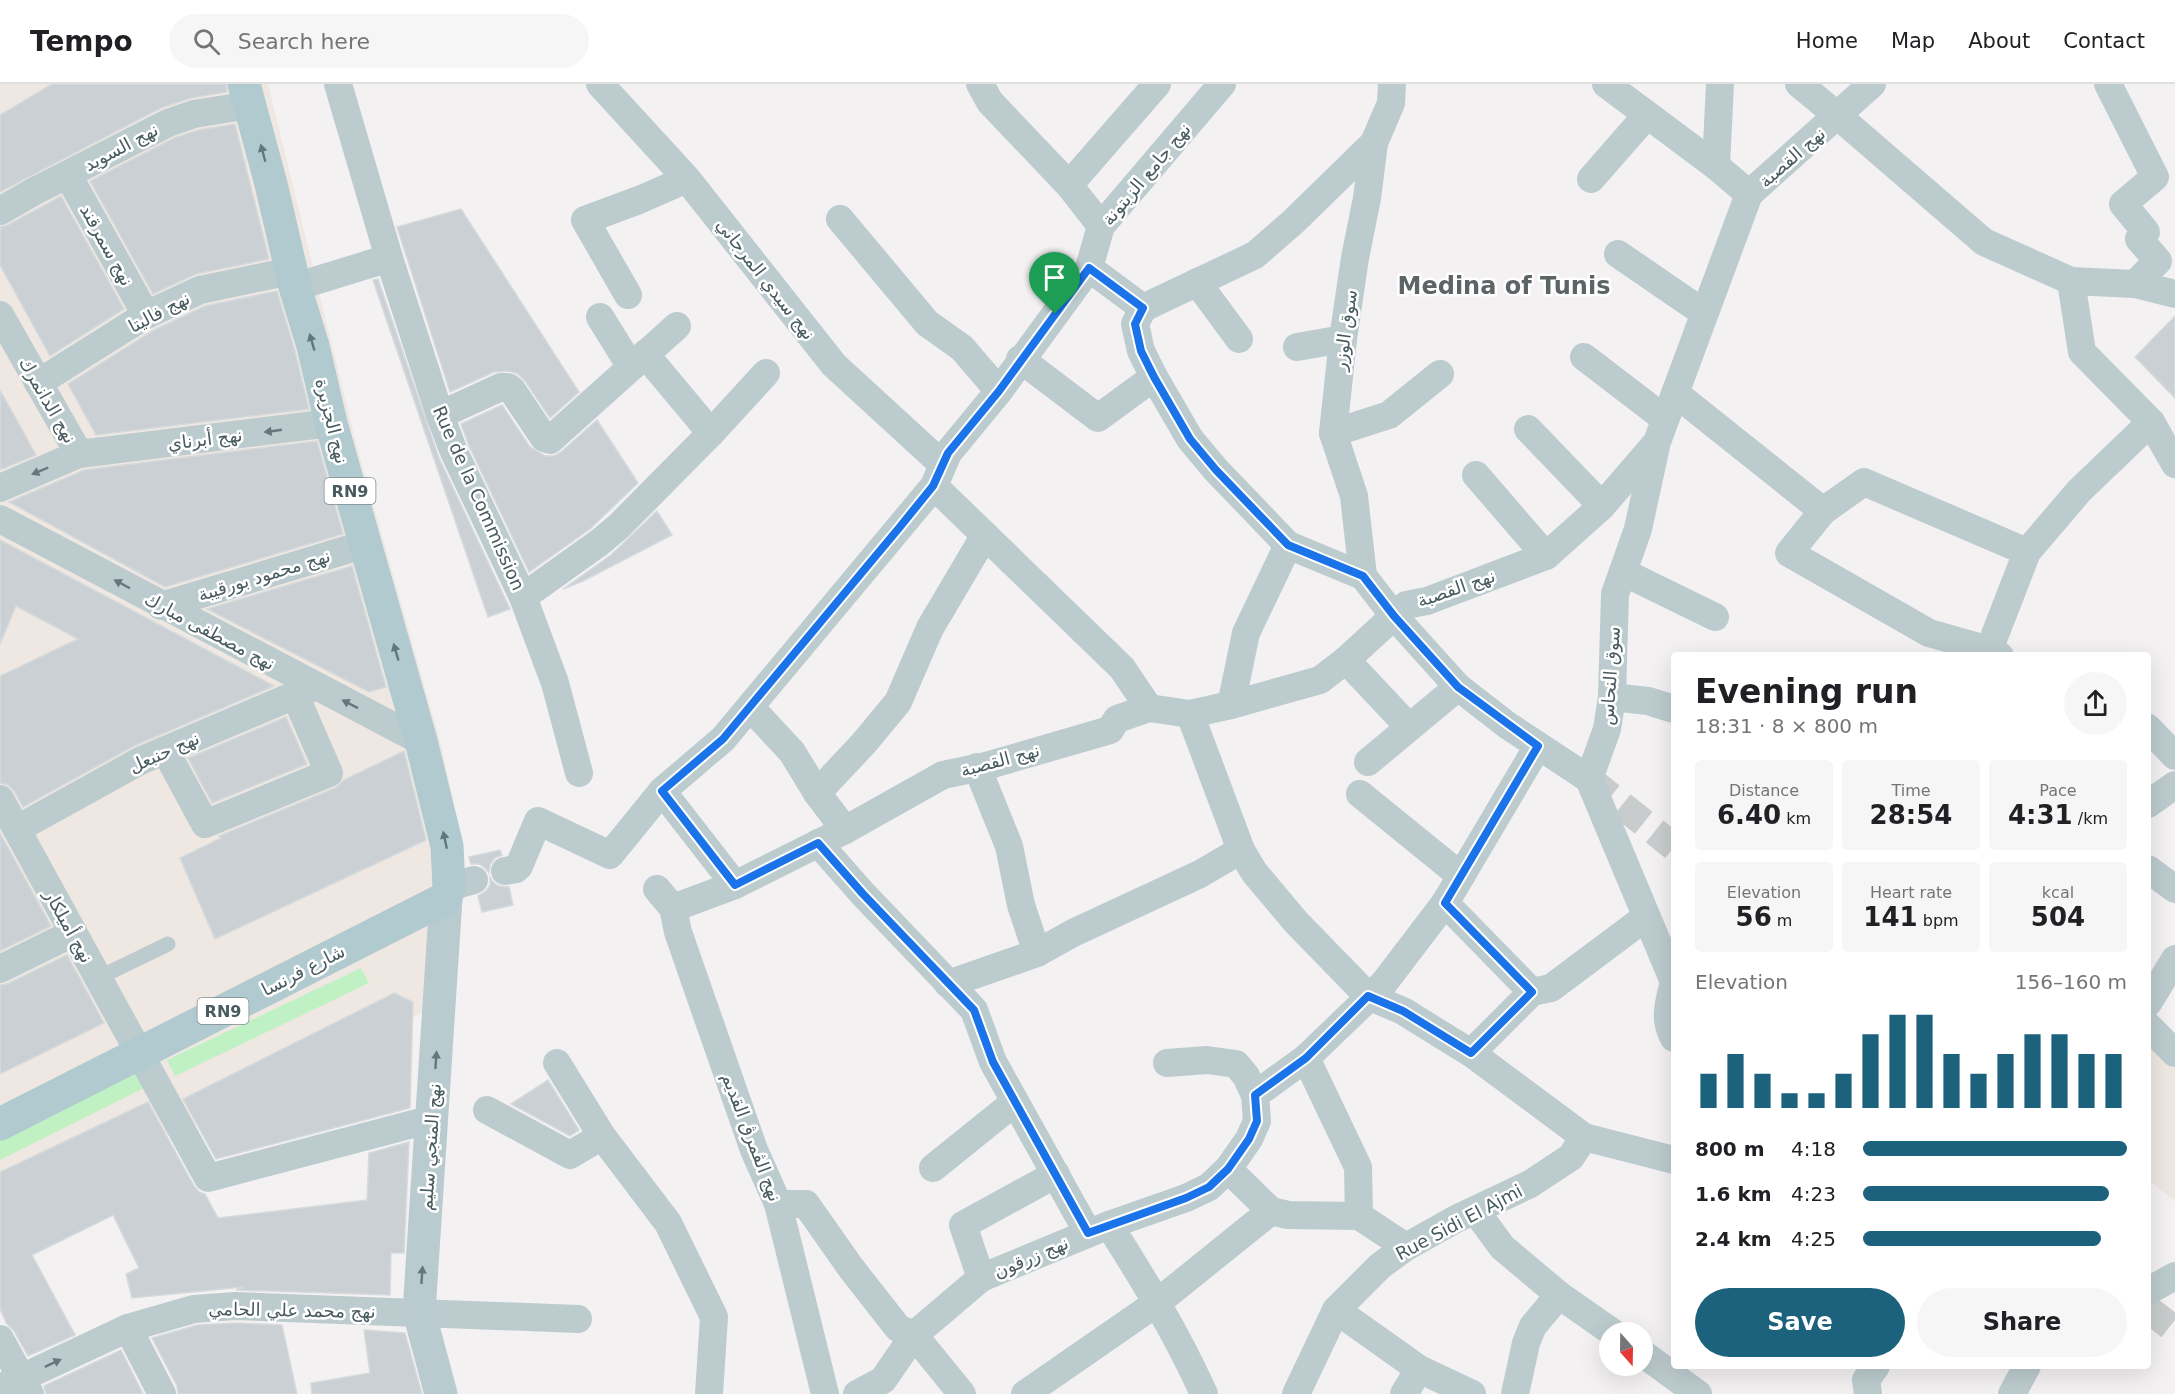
<!DOCTYPE html>
<meta charset="utf-8">
<style>
body{margin:0;font-family:"DejaVu Sans","Noto Sans Arabic",sans-serif;background:#f6f6f6;color:#202124;height:100vh;display:flex;flex-direction:column;font-size:22px;white-space:nowrap}
*{box-sizing:border-box;margin:0}
p{font-size:20px;color:#757577}
.icon{flex:none;width:33px;height:33px;fill:none;stroke:currentColor;stroke-width:2;stroke-linecap:round;stroke-linejoin:round}
.map{position:relative;flex:1;overflow:hidden}
.drawer{position:absolute;left:1671px;top:568px;width:480px;height:717px;display:flex;flex-direction:column;background:#fff;border-radius:6px;box-shadow:0 6px 24px #0002}
.drawer>*{flex:none}
.needle{width:39px;rotate:160deg}
.controls{position:absolute;left:1599px;top:1238px;display:grid;gap:12px}
.controls a{display:grid;place-items:center;width:54px;height:54px;border-radius:50%;background:#fff;box-shadow:0 6px 24px #0002;font-size:30px}
.pin{position:absolute;display:grid;place-items:center;width:51px;height:51px;color:#fff;margin:-62px -26px;border-radius:50% 50% 50% 0;rotate:-45deg;box-shadow:0 0 6px #0007}
.pin .icon{rotate:45deg}
.round{display:grid;place-items:center;flex:none;width:63px;height:63px;border-radius:32px;background:#f6f6f6}
.overview{display:flex;align-items:center;justify-content:space-between;height:102px;padding:0 24px}
h1{font-size:33px;font-weight:600;line-height:45px}
.figures{display:grid;grid-template-columns:repeat(3,1fr);gap:9px;height:102px;padding:6px 24px}
.figures div{display:grid;align-content:center;border-radius:6px;background:#f6f6f6;text-align:center}
.figures b{font-size:26px;font-weight:600}
.figures small{font-size:16px;font-weight:400}
.figures p{font-size:16px}
.chart{height:168px;padding:12px 24px}
.chart p{display:flex;justify-content:space-between}
.chart svg{width:100%;height:108px;margin-top:6px;stroke:#1c627d;stroke-width:6}
.primary-button{display:flex;gap:12px;margin-top:auto;padding:12px 24px}
.primary-button a{flex:1;height:69px;border-radius:36px;background:#1c627d;color:#fff;font-size:24px;font-weight:600;line-height:69px;text-align:center}
.primary-button a+a{background:#f6f6f6;color:#202124}
ul{padding:0 24px;list-style:none;font-size:20px}
li{display:grid;grid-template-columns:96px 72px 1fr;align-items:center;height:45px}
li i{height:15px;border-radius:8px;background:#1c627d}
header{display:flex;align-items:center;gap:36px;box-sizing:border-box;height:84px;padding:0 30px;background:#fff;border-bottom:2px solid #e0e0e0}
header strong{font-size:28px}
nav{display:flex;gap:33px;margin-inline-start:auto;font-size:21px}
.search{width:420px;height:54px;background:#f6f6f6;display:flex;align-items:center;gap:15px;box-sizing:border-box;padding:0 21px;border-radius:33px;color:#757577;font-size:22px}
.map>svg:first-child{display:block}
</style>
<header>
<strong>Tempo</strong>
<div class="search"><svg class="icon" aria-label="search" viewBox="0 0 24 24"><circle cx="10" cy="10" r="6"/><path d="M15 15l6 6"/></svg>Search here</div>
<nav><a>Home</a><a>Map</a><a>About</a><a>Contact</a></nav>
</header>
<div class="map">
<svg width="2175" height="1310" viewBox="0 0 2175 1310">
<rect width="100%" height="100%" fill="#f4f1f2"/>
<g fill="#efe7e1">
<path d="M0,0H268L355,355L442,664L464,769L458,840L449,916L0,1134Z"/>
<path d="M2148,942L2175,969V1117L2148,1096Z"/>
</g>
<g fill="#c0f1c4">
<path d="M361,884L369,899L175,992L167,976Z"/>
<path d="M137,981L148,1002L0,1076V1049Z"/>
</g>
<g fill="#cbd0d4" stroke="#d5dadd" stroke-width="1.5">
<path d="M52,0H226L227,8L191,14L161,24L0,108V31Z"/>
<path d="M235,40L269,175L196,190L153,210L90,97L174,54L198,46Z"/>
<path d="M61,112L124,225L50,272L0,181V143L8,141Z"/>
<path d="M461,125L579,308L550,334L525,297L518,290L509,287L494,288L450,308L397,143Z"/>
<path d="M378,195L439,374L510,525L488,533L373,196Z"/>
<path d="M277,207L295,267L309,325L96,351L68,300L154,246L205,222Z"/>
<path d="M2175,232V314L2135,273Z"/>
<path d="M0,306L36,371L0,386Z"/>
<path d="M502,321L530,363L545,372H554L561,368L597,336L638,399L590,445L529,488L469,362L461,340Z"/>
<path d="M317,357L343,450L165,503L9,418L84,386Z"/>
<path d="M657,427L672,451L583,497L563,505L611,471Z"/>
<path d="M0,456L169,546L274,602L134,662L23,723L14,707L8,701L0,699V592L78,555L16,522L0,560Z"/>
<path d="M352,482L386,603L369,608L207,525Z"/>
<path d="M286,633L307,680L212,719L188,674Z"/>
<path d="M404,667L426,756L215,855L180,774L221,754L219,752L335,704L344,696Z"/>
<path d="M0,749L51,842L0,867Z"/>
<path d="M500,766L502,771L495,774L490,781L489,789L485,784L479,780H471L469,773Z"/>
<path d="M490,793L493,798L499,802L509,803L513,821L482,828L478,812L486,807L490,801Z"/>
<path d="M67,871L104,939L0,990V901L7,900Z"/>
<path d="M394,909L413,918L410,1024L216,1075L183,1015Z"/>
<path d="M548,996L579,1046L570,1052L511,1020Z"/>
<path d="M148,1018L194,1102L199,1108L205,1110L218,1134L367,1116L369,1069L409,1058L404,1169H391L390,1211L236,1206L243,1203L132,1214L126,1190L139,1184L113,1131L32,1171L75,1251L28,1272L14,1247L7,1240L0,1225V1088Z"/>
<path d="M235,1239L282,1241L297,1310H178L177,1302L152,1254L197,1241Z"/>
<path d="M364,1246L405,1249L422,1310H312L311,1299L370,1289Z"/>
<path d="M121,1266L143,1310H46L44,1302Z"/>
</g>
<g fill="none" stroke-linecap="round" stroke-linejoin="round">
<g stroke="#c9cccd" stroke-width="28" stroke-dasharray="28 14" stroke-linecap="butt">
<path d="M1589,695L1674,763"/>
<path d="M2148,1225L2175,1246"/>
</g>
<path stroke="#bccbce" stroke-width="15" d="M98,894L168,860"/>
<g stroke="#bccbce" stroke-width="28">
<path d="M338,0L389,174L440,331L454,368L523,513L555,599L579,689"/>
<path d="M600,0L687,95L834,281L942,380"/>
<path d="M980,0L990,18L1069,101L1101,142"/>
<path d="M1392,0L1391,19L1374,59L1367,114L1355,174L1343,255L1333,349L1354,412L1363,492L1394,532L1458,603L1507,641L1589,695"/>
<path d="M1606,0L1716,82"/>
<path d="M1720,0L1716,82L1749,110"/>
<path d="M1799,0L1838,32L1984,158L2071,197L2135,200L2175,210"/>
<path d="M2108,0L2155,93L2123,120L2146,148L2139,155L2158,177L2135,200"/>
<path d="M68,91L146,231"/>
<path d="M1591,95L1647,31"/>
<path d="M1069,101L1157,0"/>
<path d="M0,127L33,108L168,39L194,30L250,21"/>
<path d="M840,135L927,239L962,264L999,307"/>
<path d="M1618,170L1704,229"/>
<path d="M1089,184L1143,224L1135,240L1141,267L1154,293L1190,355L1216,386L1288,461L1363,492"/>
<path d="M2071,197L2082,268L2151,338L2175,380"/>
<path d="M1197,198L1239,255"/>
<path d="M295,203L389,174"/>
<path d="M628,211L585,136L639,116L687,95"/>
<path d="M1143,224L1255,171L1293,138L1374,59"/>
<path d="M0,231L79,370"/>
<path d="M600,233L631,283"/>
<path d="M1297,263L1343,255"/>
<path d="M645,270L711,349"/>
<path d="M1584,273L1665,335"/>
<path d="M1020,275L1098,334L1154,293"/>
<path d="M38,299L146,231L200,206L291,187"/>
<path d="M1675,309L1823,427L1789,469L1929,549L1989,566"/>
<path d="M440,331L501,303H508L512,306L544,354L550,356L677,242"/>
<path d="M1528,345L1602,422"/>
<path d="M1333,349L1389,331L1440,290"/>
<path d="M1656,362L1638,445L1615,510L1612,613L1607,645L1589,695L1674,898C1669,918 1663,935 1674,954"/>
<path d="M1476,391L1546,472"/>
<path d="M934,402L1122,584L1149,624"/>
<path d="M0,404L79,370L331,339"/>
<path d="M1823,427L1864,398L2027,468"/>
<path d="M0,435L421,657"/>
<path d="M1623,488L1715,533"/>
<path d="M523,513L600,458L619,442L711,349L766,289"/>
<path d="M161,522L366,460"/>
<path d="M2000,572L1989,566L2027,468L2079,407L2151,338"/>
<path d="M1346,576L1409,643"/>
<path d="M1612,613L1648,617L1674,625"/>
<path d="M1231,621L1246,549L1288,461"/>
<path d="M750,623L792,668L817,709L845,746"/>
<path d="M1190,630L1241,766L1254,788L1296,838L1368,912L1403,927L1471,969L1584,1053"/>
<path d="M2148,644L2175,672"/>
<path d="M165,666L205,740L329,689L295,611"/>
<path d="M1368,678L1458,603"/>
<path d="M977,683L1009,762L1021,821L1037,869"/>
<path d="M662,707L735,801"/>
<path d="M817,709L864,659L898,618L930,544L985,451"/>
<path d="M1360,710L1461,792"/>
<path d="M0,715L208,1094L432,1035"/>
<path d="M2148,720L2175,701"/>
<path d="M17,745L140,677L316,602"/>
<path d="M818,759L863,810L974,926L993,978L1088,1149"/>
<path d="M2148,785L2175,805"/>
<path d="M505,787L516,785L519,782L538,737L610,771L662,707L723,655L934,402L948,369L999,307L1089,184L1101,142L1222,0"/>
<path d="M449,803L474,796"/>
<path d="M657,805L673,824L678,848L754,1066L778,1120L825,1310"/>
<path d="M1445,819L1532,908"/>
<path d="M673,824L735,801L845,746L943,691L986,682L1110,646L1117,635L1149,624L1190,630L1231,621L1320,596L1346,576L1406,521L1427,517L1546,472L1602,422L1657,358L1749,110L1872,0"/>
<path d="M0,885L73,849"/>
<path d="M948,900L1037,869L1073,849L1200,790L1241,766"/>
<path d="M2148,919L2175,875"/>
<path d="M2148,942L2175,969"/>
<path d="M1471,969L1532,908L1551,904L1646,833"/>
<path d="M1306,974L1358,1083L1359,1132"/>
<path d="M557,979L602,1052L668,1139L714,1233L709,1310"/>
<path d="M1255,1011L1306,974L1384,899L1445,819L1538,662"/>
<path d="M487,1026L570,1071L602,1052"/>
<path d="M933,1084L1015,1018"/>
<path d="M1228,1085L1271,1127L1288,1131L1359,1132L1406,1163"/>
<path d="M778,1120H806L851,1184L898,1244L914,1251L962,1310"/>
<path d="M1475,1126L1502,1163L1559,1211L1612,1248"/>
<path d="M1109,1141C1144,1196 1177,1250 1204,1310"/>
<path d="M981,1194L963,1141L1056,1090"/>
<path d="M2148,1207L2175,1192"/>
<path d="M1336,1226L1419,1285L1472,1310"/>
<path d="M128,1244L162,1310"/>
<path d="M0,1255L30,1310"/>
<path d="M1642,1269L1698,1310"/>
<path d="M0,1304L128,1244L194,1225L235,1222L578,1235"/>
<path d="M857,1310L883,1296L914,1251L981,1194L1109,1141L1186,1114L1209,1103L1228,1085L1249,1055L1257,1037L1255,1011L1246,992L1236,980L1207,976L1167,979"/>
<path d="M1025,1310L1158,1218L1271,1127"/>
<path d="M1296,1310L1336,1226L1380,1182L1406,1163L1456,1135L1530,1100L1571,1073L1584,1053L1674,1076"/>
<path d="M1404,1310L1419,1285"/>
<path d="M1515,1310L1526,1259L1533,1242L1559,1211"/>
<path d="M1868,1310L1866,1296L1876,1282"/>
<path d="M2012,1310L2027,1282"/>
</g>
<path stroke="#bacbd0" stroke-width="33" d="M441,1310L419,1228L446,814"/>
<path stroke="#b1cad0" stroke-width="33" d="M0,1040L446,814L449,803L447,762L421,657L331,339L313,262L295,203L271,100L244,0"/>
</g>
<defs><path id="oneway-solid" d="M-6-.8H1V-3.2L6.5 0L1 3.2V.8H-6Z" transform="scale(1.5)"/></defs>
<g fill="#62777b">
<use href="#oneway-solid" transform="translate(263 69) rotate(-105)"/>
<use href="#oneway-solid" transform="translate(312 258) rotate(-106)"/>
<use href="#oneway-solid" transform="translate(396 568) rotate(-106)"/>
<use href="#oneway-solid" transform="translate(445 756) rotate(-102)"/>
</g>
<g fill="#65777b">
<use href="#oneway-solid" transform="translate(273 347) rotate(172)"/>
<use href="#oneway-solid" transform="translate(40 387) rotate(157)"/>
<use href="#oneway-solid" transform="translate(122 500) rotate(-152)"/>
<use href="#oneway-solid" transform="translate(350 620) rotate(-153)"/>
<use href="#oneway-solid" transform="translate(53 1279) rotate(-25)"/>
</g>
<g fill="#64777b">
<use href="#oneway-solid" transform="translate(436 976) rotate(-86)"/>
<use href="#oneway-solid" transform="translate(422 1191) rotate(-86)"/>
</g>
<g fill="none" stroke-linecap="round" stroke-linejoin="round">
<defs>
<path id="route" d="M1089,184L1143,224L1135,240L1141,267L1154,293L1190,355L1216,386L1288,461L1363,492L1394,532L1458,603L1538,662L1445,819L1532,908L1471,969L1403,927L1368,912L1306,974L1255,1011L1257,1037L1249,1055L1228,1085L1209,1103L1186,1114L1088,1149L993,978L974,926L863,810L818,759L735,801L662,707L723,655L899,444L933,402L948,369L999,307Z"/>
</defs>
<use href="#route" stroke="#fff" stroke-width="12"/>
<use href="#route" stroke="#1a73e8" stroke-width="8"/>
</g>
<g text-anchor="middle" dominant-baseline="central" stroke-width="5" stroke-linejoin="round" paint-order="stroke">
<g fill="#fff" stroke="#7f8c8f" stroke-width="1.5">
<rect x="324.5" y="394" width="51" height="26" rx="4.5"/>
<rect x="197.5" y="914" width="51" height="26" rx="4.5"/>
</g>
<g font-size="16" font-weight="bold" fill="#485b5f">
<text x="350" y="407">RN9</text>
<text x="223" y="927">RN9</text>
</g>
<g font-size="18" fill="#485b5f" stroke="#fff">
<text transform="translate(121 63) rotate(-28)">نهج السويد</text>
<text transform="translate(1792 73) rotate(-41)">نهج القصبة</text>
<text transform="translate(1146 90) rotate(-50)">نهج جامع الزيتونة</text>
<text transform="translate(107 161) rotate(61)">نهج سمرقند</text>
<text transform="translate(766 195) rotate(52)">نهج سيدي المرجاني</text>
<text transform="translate(159 228) rotate(-28)">نهج فاليتا</text>
<text transform="translate(1345 246) rotate(-82)">سوق الوزر</text>
<text transform="translate(48 316) rotate(60)">نهج الدانمرك</text>
<text transform="translate(332 337) rotate(76)">نهج الجزيرة</text>
<text transform="translate(205 355) rotate(-7)">نهج أبرناي</text>
<text transform="translate(479 414) rotate(66)">Rue de la Commission</text>
<text transform="translate(264 491) rotate(-17)">نهج محمود بورقيبة</text>
<text transform="translate(1456 504) rotate(-19)">نهج القصبة</text>
<text transform="translate(210 547) rotate(28)">نهج مصطفى مبارك</text>
<text transform="translate(1610 592) rotate(-86)">سوق النحاس</text>
<text transform="translate(164 668) rotate(-24)">نهج حنبعل</text>
<text transform="translate(1000 676) rotate(-15)">نهج القصبة</text>
<text transform="translate(69 842) rotate(61)">نهج أميلكار</text>
<text transform="translate(303 886) rotate(-27)">شارع فرنسا</text>
<text transform="translate(752 1053) rotate(69)">نهج الڨمرڨ القديم</text>
<text transform="translate(430 1063) rotate(-86)">نهج المنجي سليم</text>
<text transform="translate(1459 1138) rotate(-28)">Rue Sidi El Ajmi</text>
<text transform="translate(1031 1173) rotate(-23)">نهج زرقون</text>
<text transform="translate(292 1226) rotate(1)">نهج محمد علي الحامي</text>
</g>
<g font-size="24" font-weight="bold" fill="#5d6466" stroke="#fff">
<text x="1504" y="202">Medina of Tunis</text>
</g>
</g>
</svg>
<div class="controls">
<a><svg class="needle" viewBox="-14 -14 28 28"><path d="M0-13l5 13h-10z" fill="#e53935"/><path d="M0 13l5-13h-10z" fill="#757577"/></svg></a>
</div>
<div class="pin" style="left:1055px;top:230px;background:#1e9e55"><svg class="icon" aria-label="arrive" viewBox="0 0 24 24"><path d="M6 21V4h12l-3 4 3 4H6"/></svg></div>
<section class="drawer">
<div class="overview"><div><h1>Evening run</h1><p>18:31 · 8 × 800 m</p></div><a class="round"><svg class="icon" aria-label="share" viewBox="0 0 24 24"><path d="M12 15V3M7 8l5-5 5 5M5 13v7h14v-7"/></svg></a></div>
<div class="figures">
<div><p>Distance</p><b>6.40<small> km</small></b></div>
<div><p>Time</p><b>28:54</b></div>
<div><p>Pace</p><b>4:31<small> /km</small></b></div>
</div>
<div class="figures">
<div><p>Elevation</p><b>56<small> m</small></b></div>
<div><p>Heart rate</p><b>141<small> bpm</small></b></div>
<div><p>kcal</p><b>504</b></div>
</div>
<div class="chart"><p><span>Elevation</span>156–160 m</p>
<svg viewBox="0 0 160 44" preserveAspectRatio="none"><path d="M5 44V30M15 44V22M25 44V30M35 44V38M45 44V38M55 44V30M65 44V14M75 44V6M85 44V6M95 44V22M105 44V30M115 44V22M125 44V14M135 44V14M145 44V22M155 44V22"/></svg>
</div>
<ul>
<li><b>800 m</b>4:18<i style="width:100%"></i></li>
<li><b>1.6 km</b>4:23<i style="width:93%"></i></li>
<li><b>2.4 km</b>4:25<i style="width:90%"></i></li>
</ul>
<div class="primary-button"><a>Save</a><a>Share</a></div>
</section>
</div>
